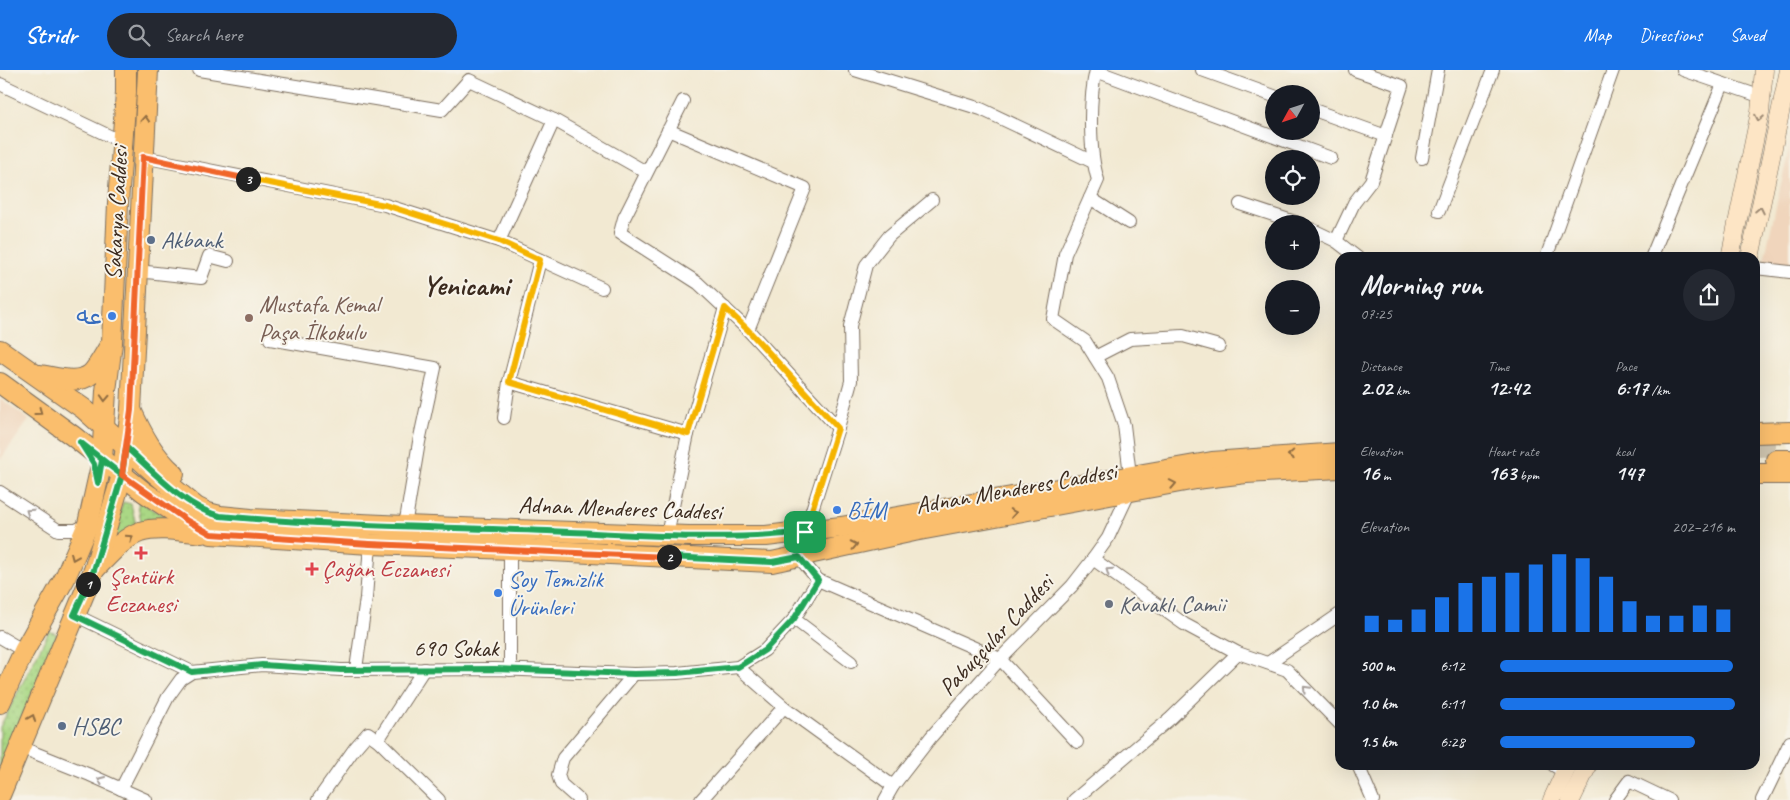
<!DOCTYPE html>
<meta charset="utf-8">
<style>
body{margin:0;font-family:Caveat,"Playpen Sans Arabic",sans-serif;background:#242831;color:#f1f3f6;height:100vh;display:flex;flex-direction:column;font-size:19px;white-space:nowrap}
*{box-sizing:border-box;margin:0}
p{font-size:16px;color:#9ea1a6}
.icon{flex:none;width:28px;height:28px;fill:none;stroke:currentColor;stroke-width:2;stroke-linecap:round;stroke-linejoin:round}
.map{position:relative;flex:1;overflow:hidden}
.details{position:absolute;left:1335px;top:182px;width:425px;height:518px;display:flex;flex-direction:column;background:#171b24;border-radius:15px;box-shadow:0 5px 20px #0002}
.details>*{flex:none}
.needle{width:32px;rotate:230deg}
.controls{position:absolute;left:1265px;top:15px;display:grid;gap:10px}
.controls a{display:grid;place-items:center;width:55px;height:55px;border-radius:50%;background:#171b24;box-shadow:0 5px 20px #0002;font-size:25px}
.pin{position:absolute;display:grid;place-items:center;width:42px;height:42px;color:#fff;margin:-21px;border-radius:10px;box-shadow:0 2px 8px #0006}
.km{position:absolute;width:25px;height:25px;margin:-12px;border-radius:50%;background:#222;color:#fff;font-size:14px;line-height:25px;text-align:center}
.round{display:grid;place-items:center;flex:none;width:52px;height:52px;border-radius:26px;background:#242831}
.headline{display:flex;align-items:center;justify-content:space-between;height:85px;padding:0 25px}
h1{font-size:28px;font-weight:700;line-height:38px}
.metrics{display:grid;grid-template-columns:repeat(3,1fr);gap:8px;height:85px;padding:5px 25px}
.metrics div{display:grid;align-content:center}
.metrics b{font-size:21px;font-weight:700}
.metrics small{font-size:14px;font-weight:400}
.metrics p{font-size:14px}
.chart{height:140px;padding:10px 25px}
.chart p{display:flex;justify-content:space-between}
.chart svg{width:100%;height:90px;margin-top:5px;stroke:#1a73e8;stroke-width:6}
ul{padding:0 25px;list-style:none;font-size:16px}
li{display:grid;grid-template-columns:80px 60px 1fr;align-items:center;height:38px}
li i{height:12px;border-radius:6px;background:#1a73e8}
header{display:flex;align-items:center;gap:30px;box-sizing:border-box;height:70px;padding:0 25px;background:#1a73e8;color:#fff}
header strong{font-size:24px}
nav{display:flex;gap:28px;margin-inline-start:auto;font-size:18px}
.search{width:350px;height:45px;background:#242831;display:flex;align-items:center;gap:12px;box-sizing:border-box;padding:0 18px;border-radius:28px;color:#9ea1a6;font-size:19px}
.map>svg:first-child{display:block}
</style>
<header>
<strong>Stridr</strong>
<div class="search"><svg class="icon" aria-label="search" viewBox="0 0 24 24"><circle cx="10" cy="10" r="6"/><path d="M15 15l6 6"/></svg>Search here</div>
<nav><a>Map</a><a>Directions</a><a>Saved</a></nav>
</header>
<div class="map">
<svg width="1790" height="730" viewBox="0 0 1790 730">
<defs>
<pattern id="green-dots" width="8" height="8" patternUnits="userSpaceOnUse" patternTransform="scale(1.25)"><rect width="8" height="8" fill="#aad885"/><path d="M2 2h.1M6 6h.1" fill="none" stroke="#93ba72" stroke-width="1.8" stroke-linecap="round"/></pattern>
</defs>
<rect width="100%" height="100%" fill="#f7f3e8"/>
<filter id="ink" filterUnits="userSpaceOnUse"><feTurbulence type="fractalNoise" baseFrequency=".02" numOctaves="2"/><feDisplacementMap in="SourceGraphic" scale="10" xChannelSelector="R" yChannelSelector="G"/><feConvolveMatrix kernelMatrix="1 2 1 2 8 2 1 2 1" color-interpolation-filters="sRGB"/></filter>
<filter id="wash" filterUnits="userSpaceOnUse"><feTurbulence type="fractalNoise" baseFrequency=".0096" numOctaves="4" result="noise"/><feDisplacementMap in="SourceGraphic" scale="20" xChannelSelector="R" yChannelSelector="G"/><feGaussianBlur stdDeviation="1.12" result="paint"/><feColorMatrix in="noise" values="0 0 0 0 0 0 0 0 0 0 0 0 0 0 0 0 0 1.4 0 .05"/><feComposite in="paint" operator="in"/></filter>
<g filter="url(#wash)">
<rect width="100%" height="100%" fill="#f2e9d2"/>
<g fill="#f0d5bc">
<path d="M1790,74V202L1762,199Z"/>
<path d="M0,328L29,350L0,390Z"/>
</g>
<g fill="url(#green-dots)" stroke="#728152">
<path d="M139,431L176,453L142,455L138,436Z"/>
<path d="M123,432L131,434L136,455L119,467L114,463Z"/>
<path d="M49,561L57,564L0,699V657Z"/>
</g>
</g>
<g filter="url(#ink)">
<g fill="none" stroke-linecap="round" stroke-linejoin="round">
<path stroke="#cdc3ae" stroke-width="20" stroke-dasharray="20 10" stroke-linecap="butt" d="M1755,377L1782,376"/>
<defs>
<g id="street">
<path d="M199,0L442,40L469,10L554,50L646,102"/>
<path d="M855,0L981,39L1093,92"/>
<path d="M1096,0C1089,28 1089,82 1098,110L1065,184L1053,249L1085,271L1108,308L1124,355L1130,405"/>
<path d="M1202,0L1274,26"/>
<path d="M1683,0L1762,27"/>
<path d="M1096,1L1331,88"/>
<path d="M0,14L122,72"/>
<path d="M683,31L624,148L620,163L698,213L748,260L838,358"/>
<path d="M1311,39L1386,66"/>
<path d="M668,60L805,118L748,260"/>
<path d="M143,87L385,135L499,171L602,218"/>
<path d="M1422,88L1438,0"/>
<path d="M1090,128L1129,153"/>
<path d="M1240,134L1301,154"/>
<path d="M1439,141L1493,0"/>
<path d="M1311,159L1336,171L1358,188"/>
<path d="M499,171L554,50"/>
<path d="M1336,171L1354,133L1371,111L1402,16L1355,0"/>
<path d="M1546,188L1613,0"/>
<path d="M1651,188L1723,14"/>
<path d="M1755,198L1790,202"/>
<path d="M138,201L201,208L209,186L228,191"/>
<path d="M270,269L435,298L419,372L405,456"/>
<path d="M1095,287L1130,269L1183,266L1219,276"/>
<path d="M509,312L688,364"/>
<path d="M504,348L509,312L540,190"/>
<path d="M0,422L58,460H76L88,454"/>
<path d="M805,462L838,358L851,311L850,256L866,195L889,166L932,130"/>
<path d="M667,465L688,364L725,238"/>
<path d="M510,479V600"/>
<path d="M799,487L818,510L1000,589L1077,672"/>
<path d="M1093,489L1184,554L1238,583L1287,600L1340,654"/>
<path d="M75,545L192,602"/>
<path d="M794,549L851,592"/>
<path d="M0,567L24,581"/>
<path d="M1268,593L1340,544"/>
<path d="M738,597L784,637L893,716"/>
<path d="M356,599L366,528L370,474"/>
<path d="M378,670L424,599"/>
<path d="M20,677L90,705L146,730"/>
<path d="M1358,695L1373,730"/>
<path d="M1553,695L1565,702"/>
<path d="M121,719L168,627L181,609L192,602L262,595L341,600L495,599L634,604L677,603L738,597L765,580L794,549L818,510"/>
<path d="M318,730L355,678L368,663L378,670L439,730"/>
<path d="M579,730L561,714L558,705L563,688L634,604"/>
<path d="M701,730L784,637"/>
<path d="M885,730L893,716L931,667L1000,589L1072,516L1093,489L1108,468L1129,423"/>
<path d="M1074,730L1171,648L1238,583"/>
<path d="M1615,730L1629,711L1669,730"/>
<path d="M1762,730L1790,672"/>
</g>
<g id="secondary">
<path d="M1730,188L1760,42L1764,0"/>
<path d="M1750,188L1789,0"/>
<path d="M1552,730L1568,695"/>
<path d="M1571,730L1588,695"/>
</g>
<g id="primary">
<path d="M0,280L84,339L156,404L196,437L208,443L220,446L251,449L405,456L689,466H766L841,457L1212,392L1340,383"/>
<path d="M39,305C55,307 78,315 91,304C98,297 104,285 109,277"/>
<path d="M0,313L73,366L144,422L186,450L211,464L370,474L510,479L772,492L914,461L1196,409L1246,403L1340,398"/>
<path d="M131,340C142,364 154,387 174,404"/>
<path d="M1755,363L1790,362"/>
<path d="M1776,390H1790"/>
<path d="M1755,404H1790"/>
<path d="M95,499C108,486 123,468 140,462C159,456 183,461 202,463"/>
<path d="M0,633L24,581L65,508L88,454L102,391L106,321L112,273L118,133L126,22V0"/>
<path d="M0,725L94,500L122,405L131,340L148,0"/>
</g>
</defs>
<use href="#street" stroke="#7b6d5d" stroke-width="14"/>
<use href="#secondary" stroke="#7b6d5d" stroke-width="19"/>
<use href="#primary" stroke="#7b6d5d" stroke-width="22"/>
<use href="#street" stroke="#fff" stroke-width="12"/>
<use href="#secondary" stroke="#fde5c5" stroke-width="18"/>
<use href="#primary" stroke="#fabe6d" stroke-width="20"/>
</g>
<defs><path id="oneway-chevron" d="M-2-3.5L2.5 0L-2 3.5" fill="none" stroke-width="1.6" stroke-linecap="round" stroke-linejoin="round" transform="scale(1.25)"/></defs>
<g stroke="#9c8872">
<use href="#oneway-chevron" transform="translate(1759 48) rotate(101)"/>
<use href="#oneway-chevron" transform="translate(1760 140) rotate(-78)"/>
</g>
<g stroke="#916d42">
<use href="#oneway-chevron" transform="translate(145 49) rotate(-87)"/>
<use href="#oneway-chevron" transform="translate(105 328) rotate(93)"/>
<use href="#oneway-chevron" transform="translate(39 342) rotate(36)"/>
<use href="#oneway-chevron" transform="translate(1291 385) rotate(177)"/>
<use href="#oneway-chevron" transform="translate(1173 414) rotate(-11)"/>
<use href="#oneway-chevron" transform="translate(1013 443) rotate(-10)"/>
<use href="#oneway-chevron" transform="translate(130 468) rotate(-34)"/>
<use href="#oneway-chevron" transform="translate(854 475) rotate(-12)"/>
<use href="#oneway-chevron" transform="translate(74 487) rotate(113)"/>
<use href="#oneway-chevron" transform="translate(32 648) rotate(-68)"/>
</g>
<g stroke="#a79f9a">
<use href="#oneway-chevron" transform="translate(29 442) rotate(-145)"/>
<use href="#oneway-chevron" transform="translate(1109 501) rotate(-145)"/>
<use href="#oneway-chevron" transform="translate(1306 619) rotate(-134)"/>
<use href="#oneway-chevron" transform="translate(101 710) rotate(-156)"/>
</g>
</g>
<g fill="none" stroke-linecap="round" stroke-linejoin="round" filter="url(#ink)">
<defs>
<path id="split-1" d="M88,514L94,500L122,405L102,390L98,413L94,394L80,372L122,405L126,377C153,401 184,437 220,446C329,456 439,457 548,461C633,464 720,472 805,462"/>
<path id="split-2" d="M88,514L74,545L192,602L262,595L341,600L495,599L634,604L677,603L738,597L765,580L794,549L818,510L799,487L772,492L669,487"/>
<path id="split-3" d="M248,109L143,87L131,340L122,405L186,450L211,464L370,474L669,487"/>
<path id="split-4" d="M248,109L385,135L499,171L540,190L509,312L688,364L725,238L748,260L838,358L805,462"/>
</defs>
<use href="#split-1" stroke="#fff" stroke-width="10"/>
<use href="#split-2" stroke="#fff" stroke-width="10"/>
<use href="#split-3" stroke="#fff" stroke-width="10"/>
<use href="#split-4" stroke="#fff" stroke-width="10"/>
<use href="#split-1" stroke="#22a559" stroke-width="6"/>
<use href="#split-2" stroke="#22a559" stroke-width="6"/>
<use href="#split-3" stroke="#f0652b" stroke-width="6"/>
<use href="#split-4" stroke="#f5b400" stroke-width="6"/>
</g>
<g fill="#5c6f8a" stroke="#f7f3e8" stroke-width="2">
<circle cx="151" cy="170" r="5"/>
<circle cx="62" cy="656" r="5"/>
</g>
<g fill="#3f7fe0" stroke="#f7f3e8" stroke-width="2">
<circle cx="112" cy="246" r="5"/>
<circle cx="837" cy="440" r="5"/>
<circle cx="498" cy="523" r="5"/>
</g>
<circle fill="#8d6e63" stroke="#f7f3e8" stroke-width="2" cx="249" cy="248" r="5"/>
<g fill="#e0444e" stroke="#f7f3e8" stroke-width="2">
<path d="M138.5 475.5h5v5h5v5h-5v5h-5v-5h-5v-5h5z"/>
<path d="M309.5 491.5h5v5h5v5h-5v5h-5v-5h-5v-5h5z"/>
</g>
<circle fill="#6b7280" stroke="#f7f3e8" stroke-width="2" cx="1109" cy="534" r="5"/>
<g text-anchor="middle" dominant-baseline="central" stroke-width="4" stroke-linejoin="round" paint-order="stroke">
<g font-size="24" fill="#3b2a1e" stroke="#f7f3e8">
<text transform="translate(116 143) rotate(-87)">Sakarya Caddesi</text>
<text transform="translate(1016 418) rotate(-10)">Adnan Menderes Caddesi</text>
<text transform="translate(620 438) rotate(2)">Adnan Menderes Caddesi</text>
<text transform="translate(996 565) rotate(-47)">Pabuççular Caddesi</text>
<text x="456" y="578">690 Sokak</text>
</g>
<g font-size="24" fill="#4e5e75" stroke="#f7f3e8" text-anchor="start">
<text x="161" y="170">Akbank</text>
<text x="72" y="656">HSBC</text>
</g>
<g font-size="24" fill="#785e54" stroke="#f7f3e8" text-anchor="start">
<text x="259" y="234">Mustafa Kemal<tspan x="259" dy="28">Paşa İlkokulu</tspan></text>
</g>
<g font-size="24" fill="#366cbe" stroke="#f7f3e8" text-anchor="start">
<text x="102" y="246" text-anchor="end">عه</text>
<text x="847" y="440">BİM</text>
<text x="508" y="509">Soy Temizlik<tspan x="508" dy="28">Ürünleri</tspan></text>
</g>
<g font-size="24" fill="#be3a42" stroke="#f7f3e8" text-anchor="start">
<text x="322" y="499">Çağan Eczanesi</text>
<text x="141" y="506" text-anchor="middle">Şentürk<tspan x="141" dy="28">Eczanesi</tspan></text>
</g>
<g font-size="24" fill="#5b616d" stroke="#f7f3e8" text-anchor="start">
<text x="1119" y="534">Kavaklı Camii</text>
</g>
<g font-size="29" font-weight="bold" fill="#3b2a1e" stroke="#f7f3e8">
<text x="466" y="215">Yenicami</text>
</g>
</g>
</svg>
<div class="controls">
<a><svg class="needle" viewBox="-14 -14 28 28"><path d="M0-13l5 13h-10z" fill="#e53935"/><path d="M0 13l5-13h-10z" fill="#9ea1a6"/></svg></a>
<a><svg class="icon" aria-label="locate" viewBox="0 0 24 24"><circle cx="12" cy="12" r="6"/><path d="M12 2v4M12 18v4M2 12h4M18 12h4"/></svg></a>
<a>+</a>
<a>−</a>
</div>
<div class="pin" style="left:805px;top:462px;background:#1e9e55"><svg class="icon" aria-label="arrive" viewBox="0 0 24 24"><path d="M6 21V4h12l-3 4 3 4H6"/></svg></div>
<b class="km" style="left:88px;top:514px">1</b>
<b class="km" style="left:669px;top:487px">2</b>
<b class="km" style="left:248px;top:109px">3</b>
<section class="details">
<div class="headline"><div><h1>Morning run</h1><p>07:25</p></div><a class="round"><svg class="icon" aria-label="share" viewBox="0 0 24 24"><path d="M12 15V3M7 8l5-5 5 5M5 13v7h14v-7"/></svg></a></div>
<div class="metrics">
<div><p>Distance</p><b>2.02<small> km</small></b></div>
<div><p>Time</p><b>12:42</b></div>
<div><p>Pace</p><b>6:17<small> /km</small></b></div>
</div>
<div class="metrics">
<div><p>Elevation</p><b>16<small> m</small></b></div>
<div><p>Heart rate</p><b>163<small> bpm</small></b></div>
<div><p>kcal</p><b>147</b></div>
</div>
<div class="chart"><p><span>Elevation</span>202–216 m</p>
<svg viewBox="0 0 160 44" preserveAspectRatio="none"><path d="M5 44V36M15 44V38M25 44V33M35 44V27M45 44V20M55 44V17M65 44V15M75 44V11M85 44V6M95 44V8M105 44V17M115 44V29M125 44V36M135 44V36M145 44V31M155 44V33"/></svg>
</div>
<ul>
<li><b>500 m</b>6:12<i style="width:99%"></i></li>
<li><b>1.0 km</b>6:11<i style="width:100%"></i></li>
<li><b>1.5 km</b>6:28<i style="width:83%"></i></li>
</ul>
</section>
</div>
